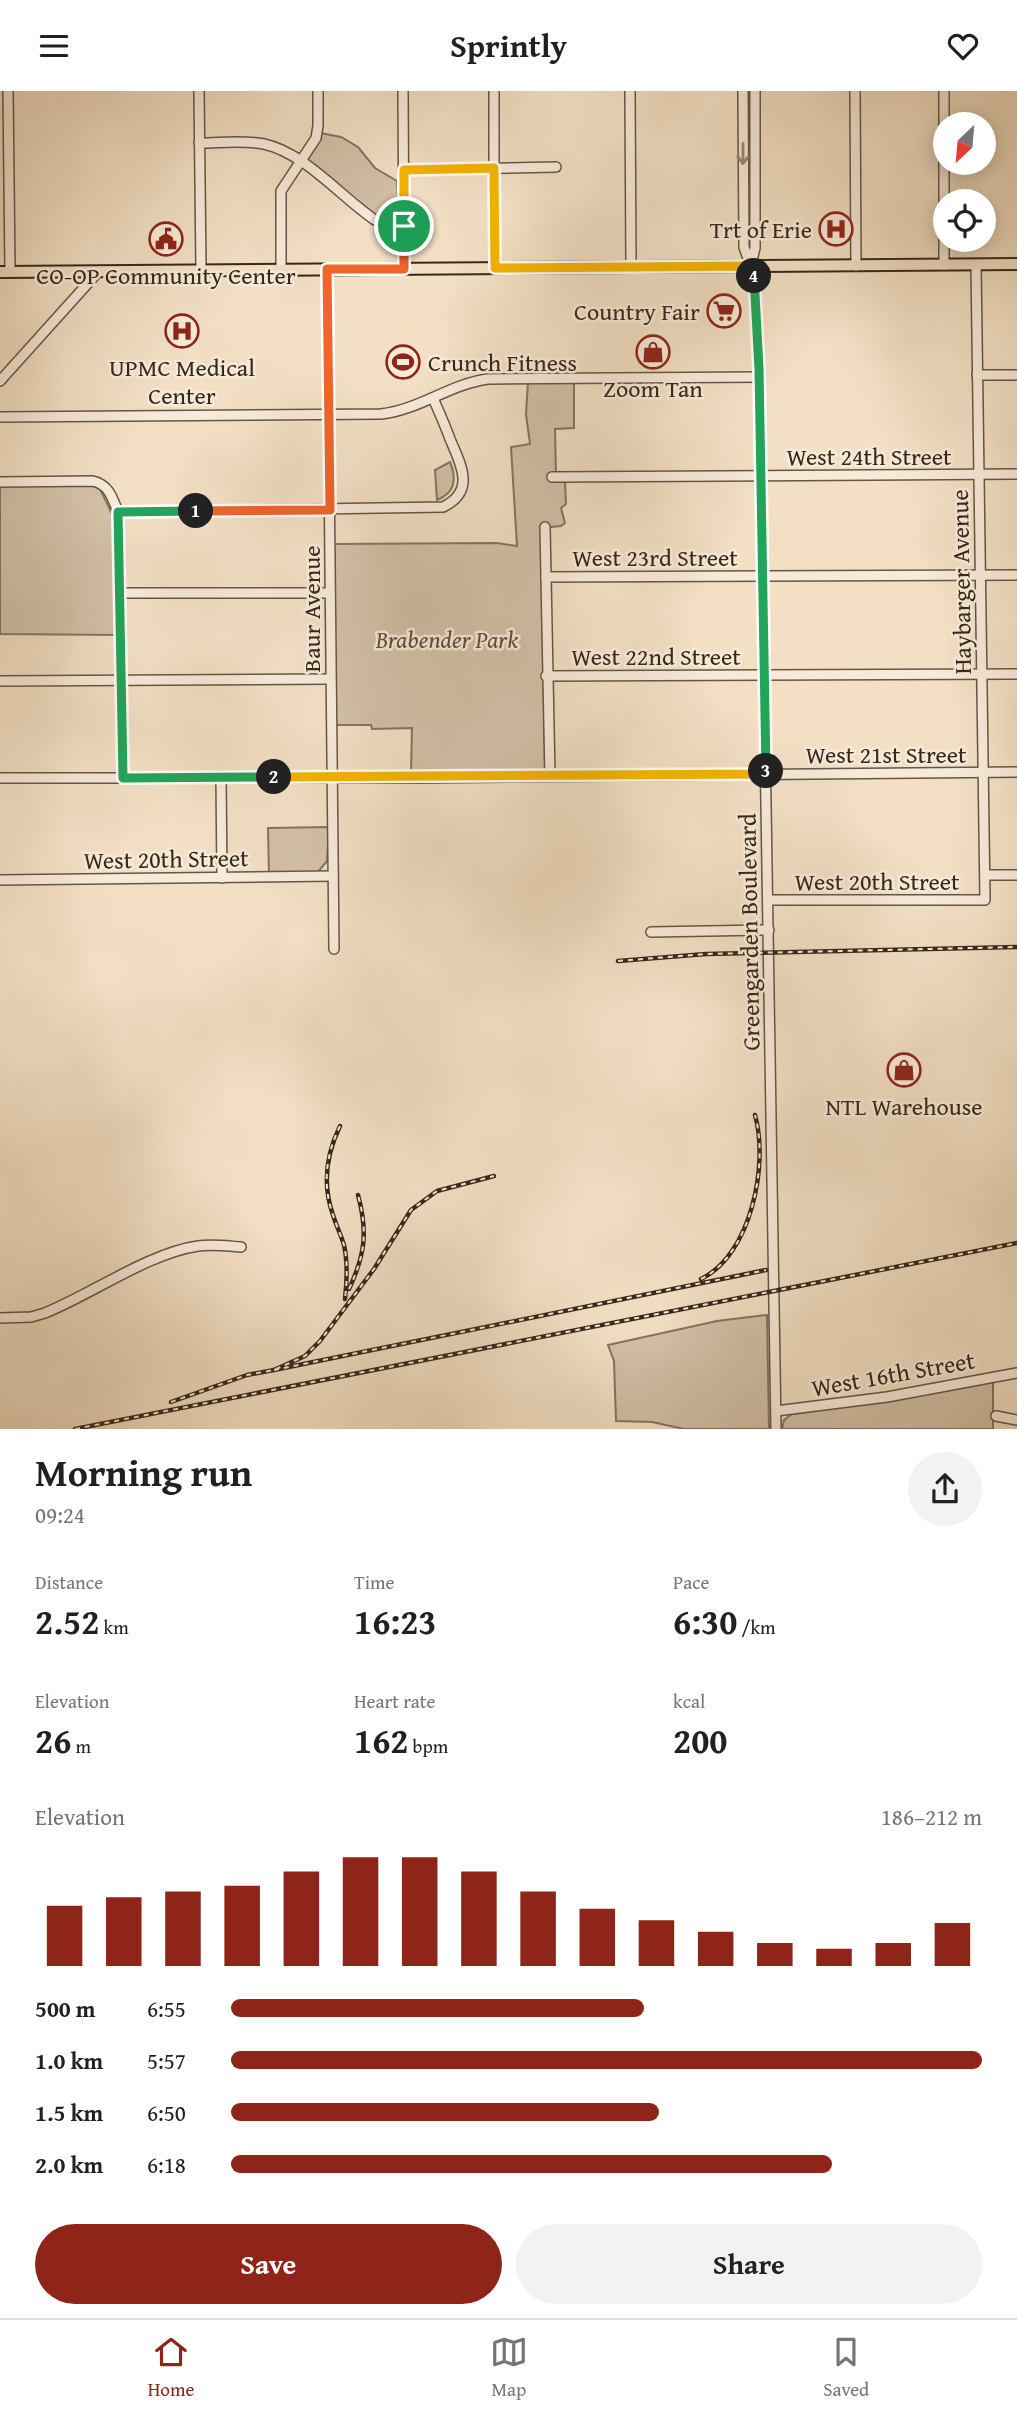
<!DOCTYPE html>
<meta charset="utf-8">
<style>
body{margin:0;font-family:"Gentium Book Plus",serif;background:#f2f2f2;color:#202124;height:100vh;display:flex;flex-direction:column;font-size:26px;white-space:nowrap}
*{box-sizing:border-box;margin:0}
p{font-size:23px;color:#757577}
.icon{flex:none;width:38px;height:38px;fill:none;stroke:currentColor;stroke-width:2;stroke-linecap:round;stroke-linejoin:round}
.map{position:relative;height:1338px;overflow:hidden}
.panel{display:flex;flex-direction:column;background:#fff;flex:1}
.panel>*{flex:none}
.needle{width:46px;rotate:206deg}
.controls{position:absolute;left:933px;top:21px;display:grid;gap:14px}
.controls a{display:grid;place-items:center;width:63px;height:63px;border-radius:50%;background:#fff;box-shadow:0 4px 18px #0003;font-size:35px}
.pin{position:absolute;display:grid;place-items:center;width:60px;height:60px;color:#fff;margin:-30px;border:4px solid #fff;border-radius:50%;box-shadow:0 2px 7px #0007}
.km{position:absolute;width:35px;height:35px;margin:-18px;border-radius:50%;background:#222;color:#fff;font-size:19px;line-height:35px;text-align:center}
.round{display:grid;place-items:center;flex:none;width:74px;height:74px;border-radius:37px;background:#f2f2f2}
.overview{display:flex;align-items:center;justify-content:space-between;height:119px;padding:0 35px}
h1{font-size:38px;font-weight:800;line-height:52px}
.stats{display:grid;grid-template-columns:repeat(3,1fr);gap:10px;height:119px;padding:7px 35px}
.stats div{display:grid;align-content:center}
.stats b{font-size:35px;font-weight:800}
.stats small{font-size:19px;font-weight:400}
.stats p{font-size:19px}
.chart{height:196px;padding:14px 35px}
.chart p{display:flex;justify-content:space-between}
.chart svg{width:100%;height:126px;margin-top:7px;stroke:#8f2418;stroke-width:6}
.action{display:flex;gap:14px;margin-top:auto;padding:14px 35px}
.action a{flex:1;height:80px;border-radius:42px;background:#8f2418;color:#fff;font-size:28px;font-weight:800;line-height:80px;text-align:center}
.action a+a{background:#f2f2f2;color:#202124}
ul{padding:0 35px;list-style:none;font-size:23px}
li{display:grid;grid-template-columns:112px 84px 1fr;align-items:center;height:52px}
li i{height:18px;border-radius:9px;background:#8f2418}
header{display:flex;justify-content:space-between;align-items:center;height:91px;padding:0 35px;background:#fff;font-size:32px;font-weight:800}
.menu{display:flex;justify-content:space-around;align-items:center;height:98px;border-top:2px solid #e0e0e0;background:#fff;font-size:19px;color:#757577}
.menu a{display:grid;justify-items:center;gap:4px}
.menu .selected{color:#8f2418}
.map>svg:first-child{display:block}
</style>
<header><svg class="icon" aria-label="menu" viewBox="0 0 24 24"><path d="M4 6h16M4 12h16M4 18h16"/></svg>Sprintly<svg class="icon" aria-label="heart" viewBox="0 0 24 24"><path d="M12 20l-8-8c-3-5 5-10 8-4 3-6 11-1 8 4z"/></svg></header>
<div class="map">
<svg width="1017" height="1338" viewBox="0 0 1017 1338">
<rect width="100%" height="100%" fill="#f2dfc4"/>
<filter id="stains"><feTurbulence type="fractalNoise" baseFrequency=".00286" numOctaves="4"/><feColorMatrix values="0 0 0 0 .2 0 0 0 0 .09 0 0 0 0 .02 0 0 0 .5 -.17"/></filter>
<radialGradient id="worn" r=".72"><stop offset=".6" stop-color="#630" stop-opacity="0"/><stop offset="1" stop-color="#630" stop-opacity=".3"/></radialGradient>
<g fill="#d2c0a7" stroke="#847460" stroke-width="2">
<path d="M320,42L341,46L358,56L375,77L397,90L399,126L397,129L380,127L373,122L307,70Z"/>
<path d="M574,290V337L555,338L556,383L552,390L565,391L566,413L561,417L565,432L561,435L541,437L545,678L540,681L411,682L412,637L372,638L371,634H335L332,551L334,453L497,452L517,455L511,356L530,353L526,323L528,291Z"/>
<path d="M450,371C457,388 455,402 437,409L435,379Z"/>
<path d="M0,395H94L100,398L114,427L118,544L0,543Z"/>
<path d="M329,736L327,770L318,781L269,783L268,737Z"/>
<path d="M767,1224L769,1338H684L652,1331L616,1330L614,1270L608,1254L717,1230Z"/>
<path d="M993,1289V1338H782L784,1329L792,1323L878,1311Z"/>
</g>
<g fill="none" stroke-linecap="round" stroke-linejoin="round">
<defs>
<g id="minor">
<path d="M8,0L10,181"/>
<path d="M199,0L201,179"/>
<path d="M403,0L404,178"/>
<path d="M494,0V177"/>
<path d="M630,0L631,176"/>
<path d="M743,0L744,156L754,185L759,278L776,1338"/>
<path d="M855,0L856,175"/>
<path d="M944,0V174"/>
<path d="M199,52C220,52 244,49 264,53C305,62 341,106 375,129L383,133L404,135"/>
<path d="M404,79L556,76"/>
<path d="M751,174L755,157V0"/>
<path d="M281,178V100L316,47L318,35V0"/>
<path d="M327,178C328,405 332,632 334,858"/>
<path d="M977,284H1017"/>
<path d="M0,290L99,180"/>
<path d="M0,326L381,323C419,319 450,293 488,288L759,286"/>
<path d="M552,386L1017,383"/>
<path d="M0,391L93,390C109,394 112,406 118,421L123,686"/>
<path d="M118,421L443,416C476,400 461,374 450,348C445,334 439,321 433,307"/>
<path d="M545,436L550,685"/>
<path d="M546,486L1017,484"/>
<path d="M121,502H330"/>
<path d="M546,585L1017,583"/>
<path d="M0,590L330,588"/>
<path d="M221,686L222,787"/>
<path d="M0,687H418L1017,681"/>
<path d="M985,784H1017"/>
<path d="M0,789L333,785"/>
<path d="M768,809H985L976,174"/>
<path d="M651,841L769,839"/>
<path d="M0,1227L31,1226L45,1222C92,1203 149,1162 198,1155C212,1153 227,1155 241,1156"/>
<path d="M776,1320L887,1306L1017,1282"/>
<path d="M996,1325L1017,1329"/>
</g>
<path id="major" d="M0,181L1017,173"/>
</defs>
<use href="#minor" stroke="#665644" stroke-width="12"/>
<use href="#major" stroke="#372819" stroke-width="14"/>
<use href="#minor" stroke="#f7ead9" stroke-width="9"/>
<use href="#major" stroke="#f2dfc4" stroke-width="10"/>
<defs>
<g id="rail">
<path d="M618,870L706,863L1017,856"/>
<path d="M340,1035C326,1064 322,1093 333,1124C336,1134 341,1144 344,1154C348,1172 347,1190 345,1208"/>
<path d="M701,1188C751,1164 769,1074 755,1024"/>
<path d="M349,1198C365,1164 368,1141 358,1104"/>
<path d="M274,1279L766,1179"/>
<path d="M171,1311L247,1284L274,1279L305,1265L320,1250L374,1178L411,1119L437,1100L494,1085"/>
<path d="M75,1338L1017,1152"/>
</g>
</defs>
<use href="#rail" stroke="#372819" stroke-width="4.5"/>
<use href="#rail" stroke="#f7ead9" stroke-width="2" stroke-dasharray="5" stroke-linecap="butt"/>
</g>
<defs><path id="oneway-shaft" d="M-6 0H5M1.5-3L5.5 0L1.5 3" fill="none" stroke-width="1.6" stroke-linecap="round" stroke-linejoin="round" transform="scale(1.75)"/></defs>
<use stroke="#978979" href="#oneway-shaft" transform="translate(743 63) rotate(90)"/>
<g fill="none" stroke-linecap="round" stroke-linejoin="round">
<defs>
<path id="split-1" d="M196,420L330,419L327,178H404V135"/>
<path id="split-2" d="M196,420L118,421L123,687L274,686"/>
<path id="split-3" d="M274,686L766,683V680"/>
<path id="split-4" d="M754,185L759,278L766,680"/>
<path id="split-5" d="M404,135V79L494,77L495,177L751,175L754,185"/>
</defs>
<use href="#split-1" stroke="#fff" stroke-width="14"/>
<use href="#split-2" stroke="#fff" stroke-width="14"/>
<use href="#split-3" stroke="#fff" stroke-width="14"/>
<use href="#split-4" stroke="#fff" stroke-width="14"/>
<use href="#split-5" stroke="#fff" stroke-width="14"/>
<use href="#split-1" stroke="#f0652b" stroke-width="9"/>
<use href="#split-2" stroke="#22a559" stroke-width="9"/>
<use href="#split-3" stroke="#f5b400" stroke-width="9"/>
<use href="#split-4" stroke="#22a559" stroke-width="9"/>
<use href="#split-5" stroke="#f5b400" stroke-width="9"/>
</g>
<defs>
<symbol id="hospital-ring" viewBox="-11 -11 22 22"><circle r="9.5" fill="#f7ead9" stroke="#8f2418" stroke-width="1.5"/><path d="M-5-5h3v3.5h4V-5h3V5h-3V1.5h-4V5h-3Z" fill="#8f2418"/></symbol>
<symbol id="civic-ring" viewBox="-11 -11 22 22"><circle r="9.5" fill="#f7ead9" stroke="#8f2418" stroke-width="1.5"/><path d="M-.6-6.5H3V-4.5H.6V-3L4-1V1h2V6H-6V1h2V-1L-.6-3ZM-1.2 2.5V6h2.4V2.5Z" fill="#8f2418"/></symbol>
<symbol id="supermarket-ring" viewBox="-11 -11 22 22"><circle r="9.5" fill="#f7ead9" stroke="#8f2418" stroke-width="1.5"/><path d="M-6-5.5h2.5l.6 2H6L4.5 2H-2.5L-4.4-4H-6ZM-1.5 3.2a1.3 1.3 0 1 0 .1 0ZM3 3.2a1.3 1.3 0 1 0 .1 0Z" fill="#8f2418"/></symbol>
<symbol id="shop-ring" viewBox="-11 -11 22 22"><circle r="9.5" fill="#f7ead9" stroke="#8f2418" stroke-width="1.5"/><path d="M-5-2.5h2.3a2.7 3.5 0 0 1 5.4 0H5L5.5 6h-11ZM-1.5-2.5h3a1.5 2.3 0 0 0-3 0Z" fill="#8f2418"/></symbol>
<symbol id="stadium-ring" viewBox="-11 -11 22 22"><circle r="9.5" fill="#f7ead9" stroke="#8f2418" stroke-width="1.5"/><path d="M0-5a6.5 5 0 1 0 0 10a6.5 5 0 1 0 0-10ZM-3.5-1.8h7v3.6h-7Z" fill="#8f2418"/></symbol>
</defs>
<g fill-rule="evenodd">
<use href="#hospital-ring" x="817" y="119" width="38" height="38"/>
<use href="#civic-ring" x="147" y="129" width="38" height="38"/>
<use href="#supermarket-ring" x="705" y="201" width="38" height="38"/>
<use href="#hospital-ring" x="163" y="221" width="38" height="38"/>
<use href="#shop-ring" x="634" y="242" width="38" height="38"/>
<use href="#stadium-ring" x="384" y="252" width="38" height="38"/>
<use href="#shop-ring" x="885" y="960" width="38" height="38"/>
</g>
<g text-anchor="middle" dominant-baseline="central" stroke-width="5" stroke-linejoin="round" paint-order="stroke">
<g font-size="24" fill="#372819" stroke="#f7ead9">
<text x="812" y="138" text-anchor="end">Trt of Erie</text>
<text x="166" y="184">CO-OP Community Center</text>
<text x="700" y="220" text-anchor="end">Country Fair</text>
<text x="428" y="271" text-anchor="start">Crunch Fitness</text>
<text x="182" y="276">UPMC Medical<tspan x="182" dy="28">Center</tspan></text>
<text x="653" y="297">Zoom Tan</text>
<text x="904" y="1015">NTL Warehouse</text>
</g>
<g font-size="24" fill="#372819" stroke="#f7ead9">
<text x="869" y="365">West 24th Street</text>
<text x="655" y="466">West 23rd Street</text>
<text transform="translate(961 491) rotate(-91)">Haybarger Avenue</text>
<text transform="translate(311 518) rotate(-90)">Baur Avenue</text>
<text x="656" y="565">West 22nd Street</text>
<text x="886" y="663">West 21st Street</text>
<text transform="translate(166 768) rotate(-1)">West 20th Street</text>
<text x="877" y="790">West 20th Street</text>
<text transform="translate(749 841) rotate(-91)">Greengarden Boulevard</text>
<text transform="translate(893 1283) rotate(-10)">West 16th Street</text>
</g>
<g font-size="24" font-style="italic" fill="#5e4e3c" stroke="#f7ead9">
<text x="447" y="548">Brabender Park</text>
</g>
</g>
<rect width="100%" height="100%" filter="url(#stains)"/>
<rect width="100%" height="100%" fill="url(#worn)"/>
</svg>
<div class="controls">
<a><svg class="needle" viewBox="-14 -14 28 28"><path d="M0-13l5 13h-10z" fill="#e53935"/><path d="M0 13l5-13h-10z" fill="#757577"/></svg></a>
<a><svg class="icon" aria-label="locate" viewBox="0 0 24 24"><circle cx="12" cy="12" r="6"/><path d="M12 2v4M12 18v4M2 12h4M18 12h4"/></svg></a>
</div>
<div class="pin" style="left:404px;top:135px;background:#1e9e55"><svg class="icon" aria-label="arrive" viewBox="0 0 24 24"><path d="M6 21V4h12l-3 4 3 4H6"/></svg></div>
<b class="km" style="left:196px;top:420px">1</b>
<b class="km" style="left:274px;top:686px">2</b>
<b class="km" style="left:766px;top:680px">3</b>
<b class="km" style="left:754px;top:185px">4</b>
</div>
<section class="panel">
<div class="overview"><div><h1>Morning run</h1><p>09:24</p></div><a class="round"><svg class="icon" aria-label="share" viewBox="0 0 24 24"><path d="M12 15V3M7 8l5-5 5 5M5 13v7h14v-7"/></svg></a></div>
<div class="stats">
<div><p>Distance</p><b>2.52<small> km</small></b></div>
<div><p>Time</p><b>16:23</b></div>
<div><p>Pace</p><b>6:30<small> /km</small></b></div>
</div>
<div class="stats">
<div><p>Elevation</p><b>26<small> m</small></b></div>
<div><p>Heart rate</p><b>162<small> bpm</small></b></div>
<div><p>kcal</p><b>200</b></div>
</div>
<div class="chart"><p><span>Elevation</span>186–212 m</p>
<svg viewBox="0 0 160 44" preserveAspectRatio="none"><path d="M5 44V23M15 44V20M25 44V18M35 44V16M45 44V11M55 44V6M65 44V6M75 44V11M85 44V18M95 44V24M105 44V28M115 44V32M125 44V36M135 44V38M145 44V36M155 44V29"/></svg>
</div>
<ul>
<li><b>500 m</b>6:55<i style="width:55%"></i></li>
<li><b>1.0 km</b>5:57<i style="width:100%"></i></li>
<li><b>1.5 km</b>6:50<i style="width:57%"></i></li>
<li><b>2.0 km</b>6:18<i style="width:80%"></i></li>
</ul>
<div class="action"><a>Save</a><a>Share</a></div>
</section>
<nav class="menu">
<a class="selected"><svg class="icon" aria-label="home" viewBox="0 0 24 24"><path d="M3 11l9-7 9 7M6 9v11h12V9"/></svg>Home</a>
<a><svg class="icon" aria-label="map" viewBox="0 0 24 24"><path d="M3 6l6-2 6 2 6-2v14l-6 2-6-2-6 2zM9 4v14M15 6v14"/></svg>Map</a>
<a><svg class="icon" aria-label="saved" viewBox="0 0 24 24"><path d="M7 4h10v16l-5-4-5 4z"/></svg>Saved</a>
</nav>
